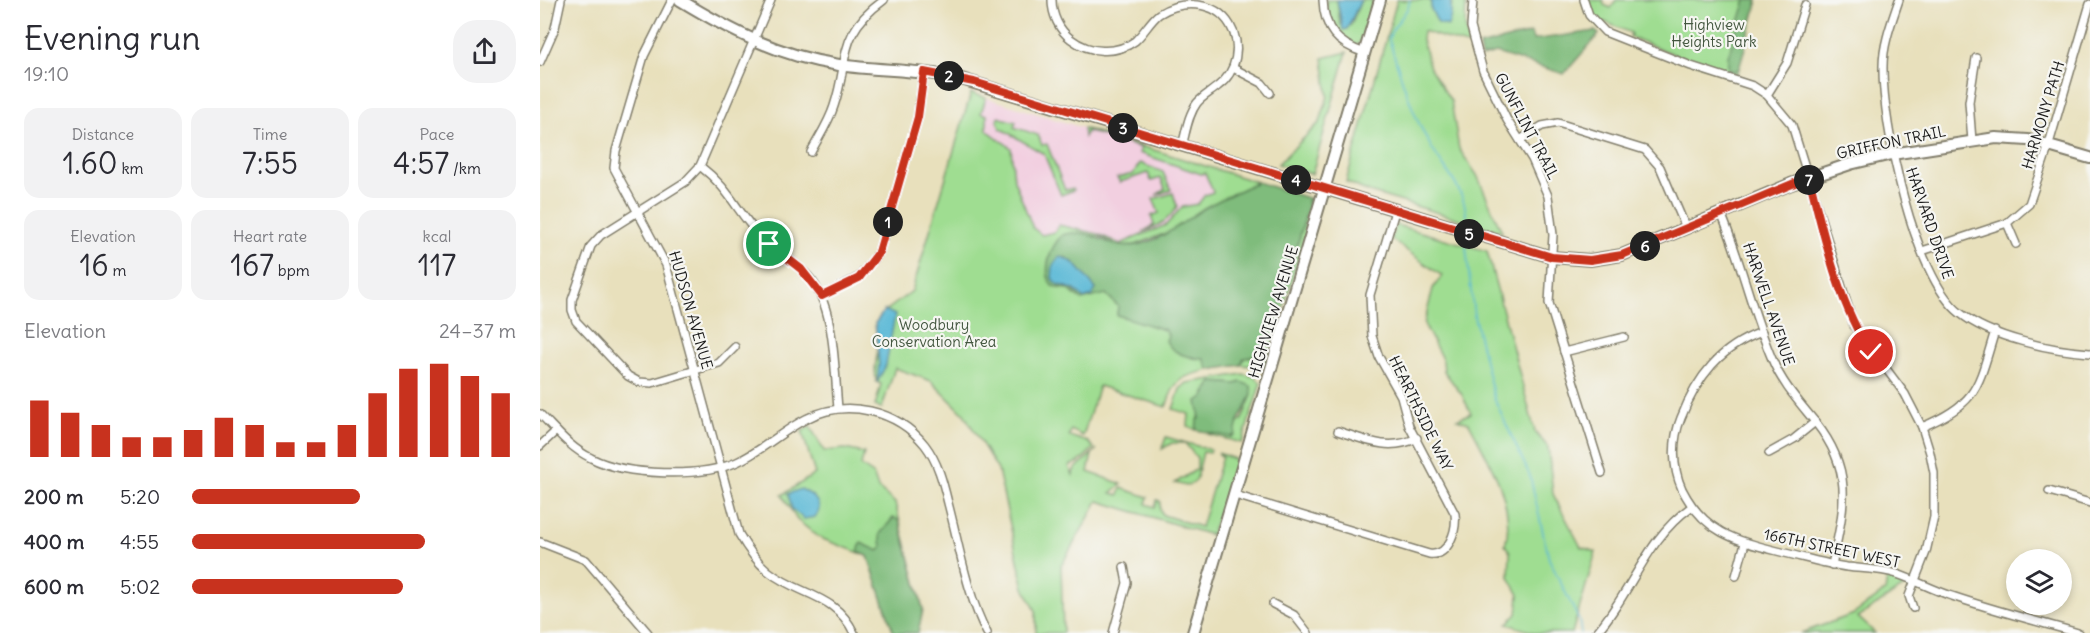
<!DOCTYPE html>
<meta charset="utf-8">
<style>
body{margin:0;font-family:Delius,sans-serif;background:#f2f2f3;color:#2b2b33;height:100vh;display:flex;flex-direction:column;font-size:22px;white-space:nowrap}
*{box-sizing:border-box;margin:0}
p{font-size:20px;color:#7c7c81}
.icon{flex:none;width:33px;height:33px;fill:none;stroke:currentColor;stroke-width:2;stroke-linecap:round;stroke-linejoin:round}
.map{position:relative;flex:1;overflow:hidden}
.sheet{display:flex;flex-direction:column;background:#fff;width:540px}
.sheet>*{flex:none}
.fabs{position:absolute;left:1466px;top:549px;display:grid;gap:12px}
.fabs a{display:grid;place-items:center;width:66px;height:66px;border-radius:50%;background:#fff;box-shadow:0 3px 9px #0003;font-size:30px}
.pin{position:absolute;display:grid;place-items:center;width:51px;height:51px;color:#fff;margin:-26px;border:3px solid #fff;border-radius:50%;box-shadow:0 2px 6px #0007}
.km{position:absolute;width:30px;height:30px;margin:-15px;border-radius:50%;background:#222;color:#fff;font-size:16px;line-height:30px;text-align:center}
.round{display:grid;place-items:center;flex:none;width:63px;height:63px;border-radius:24px;background:#f2f2f3}
.head{display:flex;align-items:center;justify-content:space-between;height:102px;padding:0 24px}
h1{font-size:33px;font-weight:600;line-height:45px}
.stats{display:grid;grid-template-columns:repeat(3,1fr);gap:9px;height:102px;padding:6px 24px}
.stats div{display:grid;align-content:center;border-radius:15px;background:#f2f2f3;text-align:center}
.stats b{font-size:30px;font-weight:600}
.stats small{font-size:16px;font-weight:400}
.stats p{font-size:16px}
.chart{height:168px;padding:12px 24px}
.chart p{display:flex;justify-content:space-between}
.chart svg{width:100%;height:108px;margin-top:6px;stroke:#c8321e;stroke-width:6}
ul{padding:0 24px;list-style:none;font-size:20px}
li{display:grid;grid-template-columns:96px 72px 1fr;align-items:center;height:45px}
li i{height:15px;border-radius:8px;background:#c8321e}
main{display:flex;flex:1;min-height:0}
.map>svg:first-child{display:block}
</style>
<main>
<section class="sheet">
<div class="head"><div><h1>Evening run</h1><p>19:10</p></div><a class="round"><svg class="icon" aria-label="share" viewBox="0 0 24 24"><path d="M12 15V3M7 8l5-5 5 5M5 13v7h14v-7"/></svg></a></div>
<div class="stats">
<div><p>Distance</p><b>1.60<small> km</small></b></div>
<div><p>Time</p><b>7:55</b></div>
<div><p>Pace</p><b>4:57<small> /km</small></b></div>
</div>
<div class="stats">
<div><p>Elevation</p><b>16<small> m</small></b></div>
<div><p>Heart rate</p><b>167<small> bpm</small></b></div>
<div><p>kcal</p><b>117</b></div>
</div>
<div class="chart"><p><span>Elevation</span>24–37 m</p>
<svg viewBox="0 0 160 44" preserveAspectRatio="none"><path d="M5 44V21M15 44V26M25 44V31M35 44V36M45 44V36M55 44V33M65 44V28M75 44V31M85 44V38M95 44V38M105 44V31M115 44V18M125 44V8M135 44V6M145 44V11M155 44V18"/></svg>
</div>
<ul>
<li><b>200 m</b>5:20<i style="width:52%"></i></li>
<li><b>400 m</b>4:55<i style="width:72%"></i></li>
<li><b>600 m</b>5:02<i style="width:65%"></i></li>
</ul>
</section>
<div class="map">
<svg width="1550" height="633" viewBox="0 0 1550 633">
<rect width="100%" height="100%" fill="#f6f6f2"/>
<filter id="ink" filterUnits="userSpaceOnUse"><feTurbulence type="fractalNoise" baseFrequency=".0167" numOctaves="2"/><feDisplacementMap in="SourceGraphic" scale="12" xChannelSelector="R" yChannelSelector="G"/><feConvolveMatrix kernelMatrix="1 2 1 2 8 2 1 2 1" color-interpolation-filters="sRGB"/></filter>
<filter id="wash" filterUnits="userSpaceOnUse"><feTurbulence type="fractalNoise" baseFrequency=".008" numOctaves="4" result="noise"/><feDisplacementMap in="SourceGraphic" scale="24" xChannelSelector="R" yChannelSelector="G"/><feGaussianBlur stdDeviation="1.35" result="paint"/><feColorMatrix in="noise" values="0 0 0 0 0 0 0 0 0 0 0 0 0 0 0 0 0 1.4 0 .05"/><feComposite in="paint" operator="in"/></filter>
<g filter="url(#wash)">
<rect width="100%" height="100%" fill="#e8e0bc"/>
<path fill="#f2cfe0" d="M431,93L765,197L718,358L382,255Z"/>
<g fill="#9fdd91" stroke="#5e7c56" stroke-width="1.5">
<path d="M786,0H797L800,24L811,25L821,0H833L821,41L817,45C795,42 787,20 786,0Z"/>
<path d="M857,0H891V9L898,23L912,6L911,0H926L925,25L929,46L883,31L882,40L890,68L911,101L919,149L937,175L962,232L829,192L806,182Z"/>
<path d="M1048,0H1063L1064,5L1071,8L1076,0H1218L1197,74L1162,65L1090,37L1091,33L1065,22L1061,24L1052,13Z"/>
<path d="M807,52L772,174L738,164L780,122L788,96L783,58Z"/>
<path d="M431,93L446,98L441,113L447,115V130L471,148L474,180L493,228L502,235L514,232L519,225L558,234L580,244L626,225L642,207L658,204L665,195L673,192L665,173L661,174L599,153L601,148L547,131L544,137L543,128L717,182L664,208L634,230L595,245H576L561,237L539,233L510,258L507,275L516,288L528,289L538,298L566,294L578,306L577,315L625,330L652,358L664,359L669,370C641,377 635,378 626,407L559,386L543,436L531,430L529,436L548,442L554,448L539,462L529,466L533,475L534,470L557,449L552,454L548,472L582,484L571,493L579,495L581,488L608,497L606,504L615,507L617,500L620,501V510L623,515L661,527L682,457L678,453L697,460L671,535L558,501L521,566L523,633H496V611L484,588L458,470L424,414L391,381L355,368L342,408L335,406L341,384L336,382L335,368L343,313L372,291Z"/>
<path d="M458,117L476,122L474,127L498,135L502,145L507,144L525,190L533,188L534,190L521,195L504,154L460,128L457,121Z"/>
<path d="M600,163L623,172L631,190L616,195L625,189L621,178L611,181L608,173L580,182L577,178L593,174Z"/>
<path d="M633,193L637,206C629,221 618,226 603,232L614,225L611,216L619,213L613,199Z"/>
<path d="M773,199L775,203L726,367L701,365L704,358C717,357 725,344 730,332H733L768,207L767,202Z"/>
<path d="M856,225L947,251L995,432L1008,447L1013,494L1041,547L1056,552L1032,633H996L967,624L977,614L979,595L969,577L970,552L965,545C977,504 947,458 929,423L917,419L931,413L922,395L904,371L903,361L884,324L893,288L902,276L851,239Z"/>
<path d="M703,374L715,377L721,383L702,443L668,434L673,432L686,436L702,419L712,395L701,382L696,384L672,382L665,393L656,430L648,426L649,414L633,409L640,389L647,383Z"/>
<path d="M270,426L284,451L305,449L324,453L321,466L333,474L338,488L355,503L383,609L378,633H354L328,556L280,538L257,520L242,495L275,474L262,431Z"/>
<path d="M626,437L671,450L670,453L663,452L656,481L646,486L635,483L657,469V458L645,443H632L622,449Z"/>
<path d="M1347,578L1367,585L1318,617L1335,633H1261L1314,614L1345,591Z"/>
</g>
<g fill="#7fbc7b" stroke="#4e6c4c" stroke-width="1.5" fill-rule="evenodd">
<path d="M1206,0H1218L1199,69L1193,71L1188,69V56Z"/>
<path d="M1055,31L1059,34L1024,74L956,53L941,57L939,46L991,33L993,40Z"/>
<path d="M717,182L771,199L767,201L768,207L733,332H730C725,344 717,357 704,358L701,365L669,370L664,359C649,357 633,355 626,341L628,335L625,330L577,315L578,306L566,294L542,300L528,289L512,286C502,269 510,248 522,235C551,226 563,246 584,246C615,247 639,224 663,209C680,199 699,191 717,182ZM525,257L534,263L556,289L538,294C531,285 518,288 512,278Z"/>
<path d="M672,382L696,384L701,382L711,386L712,395L698,421L695,435L691,437L656,430L657,421L660,418L657,401L663,398Z"/>
<path d="M353,518L359,520L383,609L378,633H354L328,556L318,552L321,543L339,551L342,547L340,534Z"/>
</g>
<g fill="#57b7d6" stroke="#3a6a79" stroke-width="1.5">
<path d="M797,0H821L807,29L803,30Z"/>
<path d="M891,0H911V15L908,26L898,23L891,9Z"/>
<path d="M519,257C536,258 545,278 556,289L552,296L544,299L535,290L515,283L512,278L513,265Z"/>
<path d="M345,310L355,315L346,365L337,383L339,364L335,323Z"/>
<path d="M261,489C272,494 286,505 275,517L264,519L252,509L248,494Z"/>
</g>
<g fill="none" stroke-linecap="round" stroke-linejoin="round">
<g stroke="#57b7d6" stroke-width="1.5">
<path d="M870,0C868,16 851,24 849,39C859,71 872,114 889,143C900,165 927,191 926,217"/>
<path d="M926,247L934,316L954,398L990,476L1009,559L1039,620L1041,633"/>
</g>
</g>
</g>
<g filter="url(#ink)">
<g fill="none" stroke-linecap="round" stroke-linejoin="round">
<defs>
<g id="street">
<path d="M132,0L104,56L76,151L74,168L126,265L199,534C207,548 216,561 228,571C259,596 295,593 314,633"/>
<path d="M512,0C512,15 519,30 531,39C549,53 576,55 595,41C604,33 610,21 619,14C641,0 675,0 690,25C702,45 697,72 678,86C671,92 663,96 657,103C648,115 646,132 642,146"/>
<path d="M783,0C784,29 797,44 825,53"/>
<path d="M933,0L931,27L943,71L967,120L992,159L1008,196L1013,235L1009,303L1062,473"/>
<path d="M1044,0L1049,15L1065,32L1151,66L1213,86L1227,95L1252,125L1314,326L1365,394L1382,427L1390,453L1394,473V517L1386,552L1369,596L1373,608"/>
<path d="M1359,0C1352,21 1343,44 1343,66C1342,125 1374,277 1420,313C1451,338 1511,350 1550,353"/>
<path d="M0,62L15,28L21,0"/>
<path d="M693,68L722,83L730,93"/>
<path d="M1227,95L1247,63L1265,5"/>
<path d="M980,140L1002,126L1018,123L1105,150L1120,167L1146,228"/>
<path d="M1432,141L1429,102L1436,58"/>
<path d="M271,152C279,137 289,122 294,106C310,58 296,35 344,0"/>
<path d="M160,166C189,188 196,210 219,235C234,251 254,260 268,276C296,306 294,369 298,408"/>
<path d="M1181,213C1201,261 1212,312 1232,359C1242,384 1259,402 1276,423C1315,472 1304,508 1292,565"/>
<path d="M1467,223L1476,244"/>
<path d="M1382,251L1467,223L1489,204L1506,154L1550,4"/>
<path d="M282,296L319,277L339,252L378,117L384,72"/>
<path d="M1222,332C1180,347 1157,377 1141,418C1132,440 1132,467 1142,489C1165,535 1199,541 1245,553C1266,558 1286,564 1307,567C1324,569 1341,569 1357,574C1375,580 1393,590 1412,596C1453,610 1496,621 1538,633"/>
<path d="M195,347L179,363L112,383L99,382L88,376L36,321L32,310V300L51,246L61,235L145,182L160,166L231,0"/>
<path d="M1024,352L1084,337"/>
<path d="M0,414C16,430 30,448 51,458C86,476 161,478 197,462C222,451 242,431 266,419C306,398 357,410 385,445C398,462 403,482 408,503C419,544 427,596 447,633"/>
<path d="M1382,427C1439,403 1438,386 1455,331"/>
<path d="M798,431C825,440 849,452 877,438"/>
<path d="M0,446L16,431"/>
<path d="M1229,453L1254,439L1275,422"/>
<path d="M1509,491L1550,503"/>
<path d="M695,495L889,554C909,557 917,530 915,514L869,426L861,396L839,357L832,336L830,295L855,211"/>
<path d="M0,542L46,560L108,633"/>
<path d="M1196,576L1205,543"/>
<path d="M733,604L754,615L768,633"/>
<path d="M573,633L587,583L584,567"/>
<path d="M1056,633C1093,591 1105,540 1151,507"/>
</g>
<g id="secondary">
<path d="M140,0C191,31 239,56 299,65C339,71 378,69 418,78L1012,257L1050,260L1082,255L1251,184L1310,164L1352,154L1456,138L1488,140L1550,158"/>
<path d="M653,633L840,0"/>
</g>
</defs>
<use href="#street" stroke="#827e6c" stroke-width="10"/>
<use href="#secondary" stroke="#827e6c" stroke-width="14"/>
<use href="#street" stroke="#fff" stroke-width="7"/>
<use href="#secondary" stroke="#fff" stroke-width="10"/>
</g>
</g>
<g fill="none" stroke-linecap="round" stroke-linejoin="round" filter="url(#ink)">
<defs>
<path id="route" d="M229,244L261,269L282,296L319,278L339,252L378,117L384,72L434,82L1012,257L1050,260L1082,255L1269,177C1282,229 1300,310 1331,352"/>
</defs>
<use href="#route" stroke="#fff" stroke-width="12"/>
<use href="#route" stroke="#c8321e" stroke-width="8"/>
</g>
<g text-anchor="middle" dominant-baseline="central" stroke-width="4.5" stroke-linejoin="round" paint-order="stroke">
<g font-size="15" fill="#43563f" stroke="#f6f6f2">
<text x="1174" y="24">Highview<tspan x="1174" dy="17">Heights Park</tspan></text>
<text x="394" y="324">Woodbury<tspan x="394" dy="17">Conservation Area</tspan></text>
</g>
<g font-size="15" fill="#1c1c1c" stroke="#f6f6f2">
<text transform="translate(1503 115) rotate(-73)">HARMONY PATH</text>
<text transform="translate(987 126) rotate(62)">GUNFLINT TRAIL</text>
<text transform="translate(1351 142) rotate(-12)">GRIFFON TRAIL</text>
<text transform="translate(1390 223) rotate(71)">HARVARD DRIVE</text>
<text transform="translate(1229 304) rotate(71)">HARWELL AVENUE</text>
<text transform="translate(151 310) rotate(74)">HUDSON AVENUE</text>
<text transform="translate(733 312) rotate(-73)">HIGHVIEW AVENUE</text>
<text transform="translate(881 413) rotate(64)">HEARTHSIDE WAY</text>
<text transform="translate(1292 548) rotate(12)">166TH STREET WEST</text>
</g>
</g>
</svg>
<div class="fabs">
<a><svg class="icon" aria-label="layers" viewBox="0 0 24 24"><path d="M12 4l9 5-9 5-9-5zM3 14l9 5 9-5"/></svg></a>
</div>
<div class="pin" style="left:229px;top:244px;background:#1e9e55"><svg class="icon" aria-label="arrive" viewBox="0 0 24 24"><path d="M6 21V4h12l-3 4 3 4H6"/></svg></div>
<div class="pin" style="left:1331px;top:352px;background:#d93025"><svg class="icon" aria-label="check" viewBox="0 0 24 24"><path d="M5 12l5 5 9-10"/></svg></div>
<b class="km" style="left:348px;top:222px">1</b>
<b class="km" style="left:409px;top:76px">2</b>
<b class="km" style="left:583px;top:128px">3</b>
<b class="km" style="left:756px;top:180px">4</b>
<b class="km" style="left:929px;top:234px">5</b>
<b class="km" style="left:1105px;top:246px">6</b>
<b class="km" style="left:1269px;top:180px">7</b>
</div>
</main>
